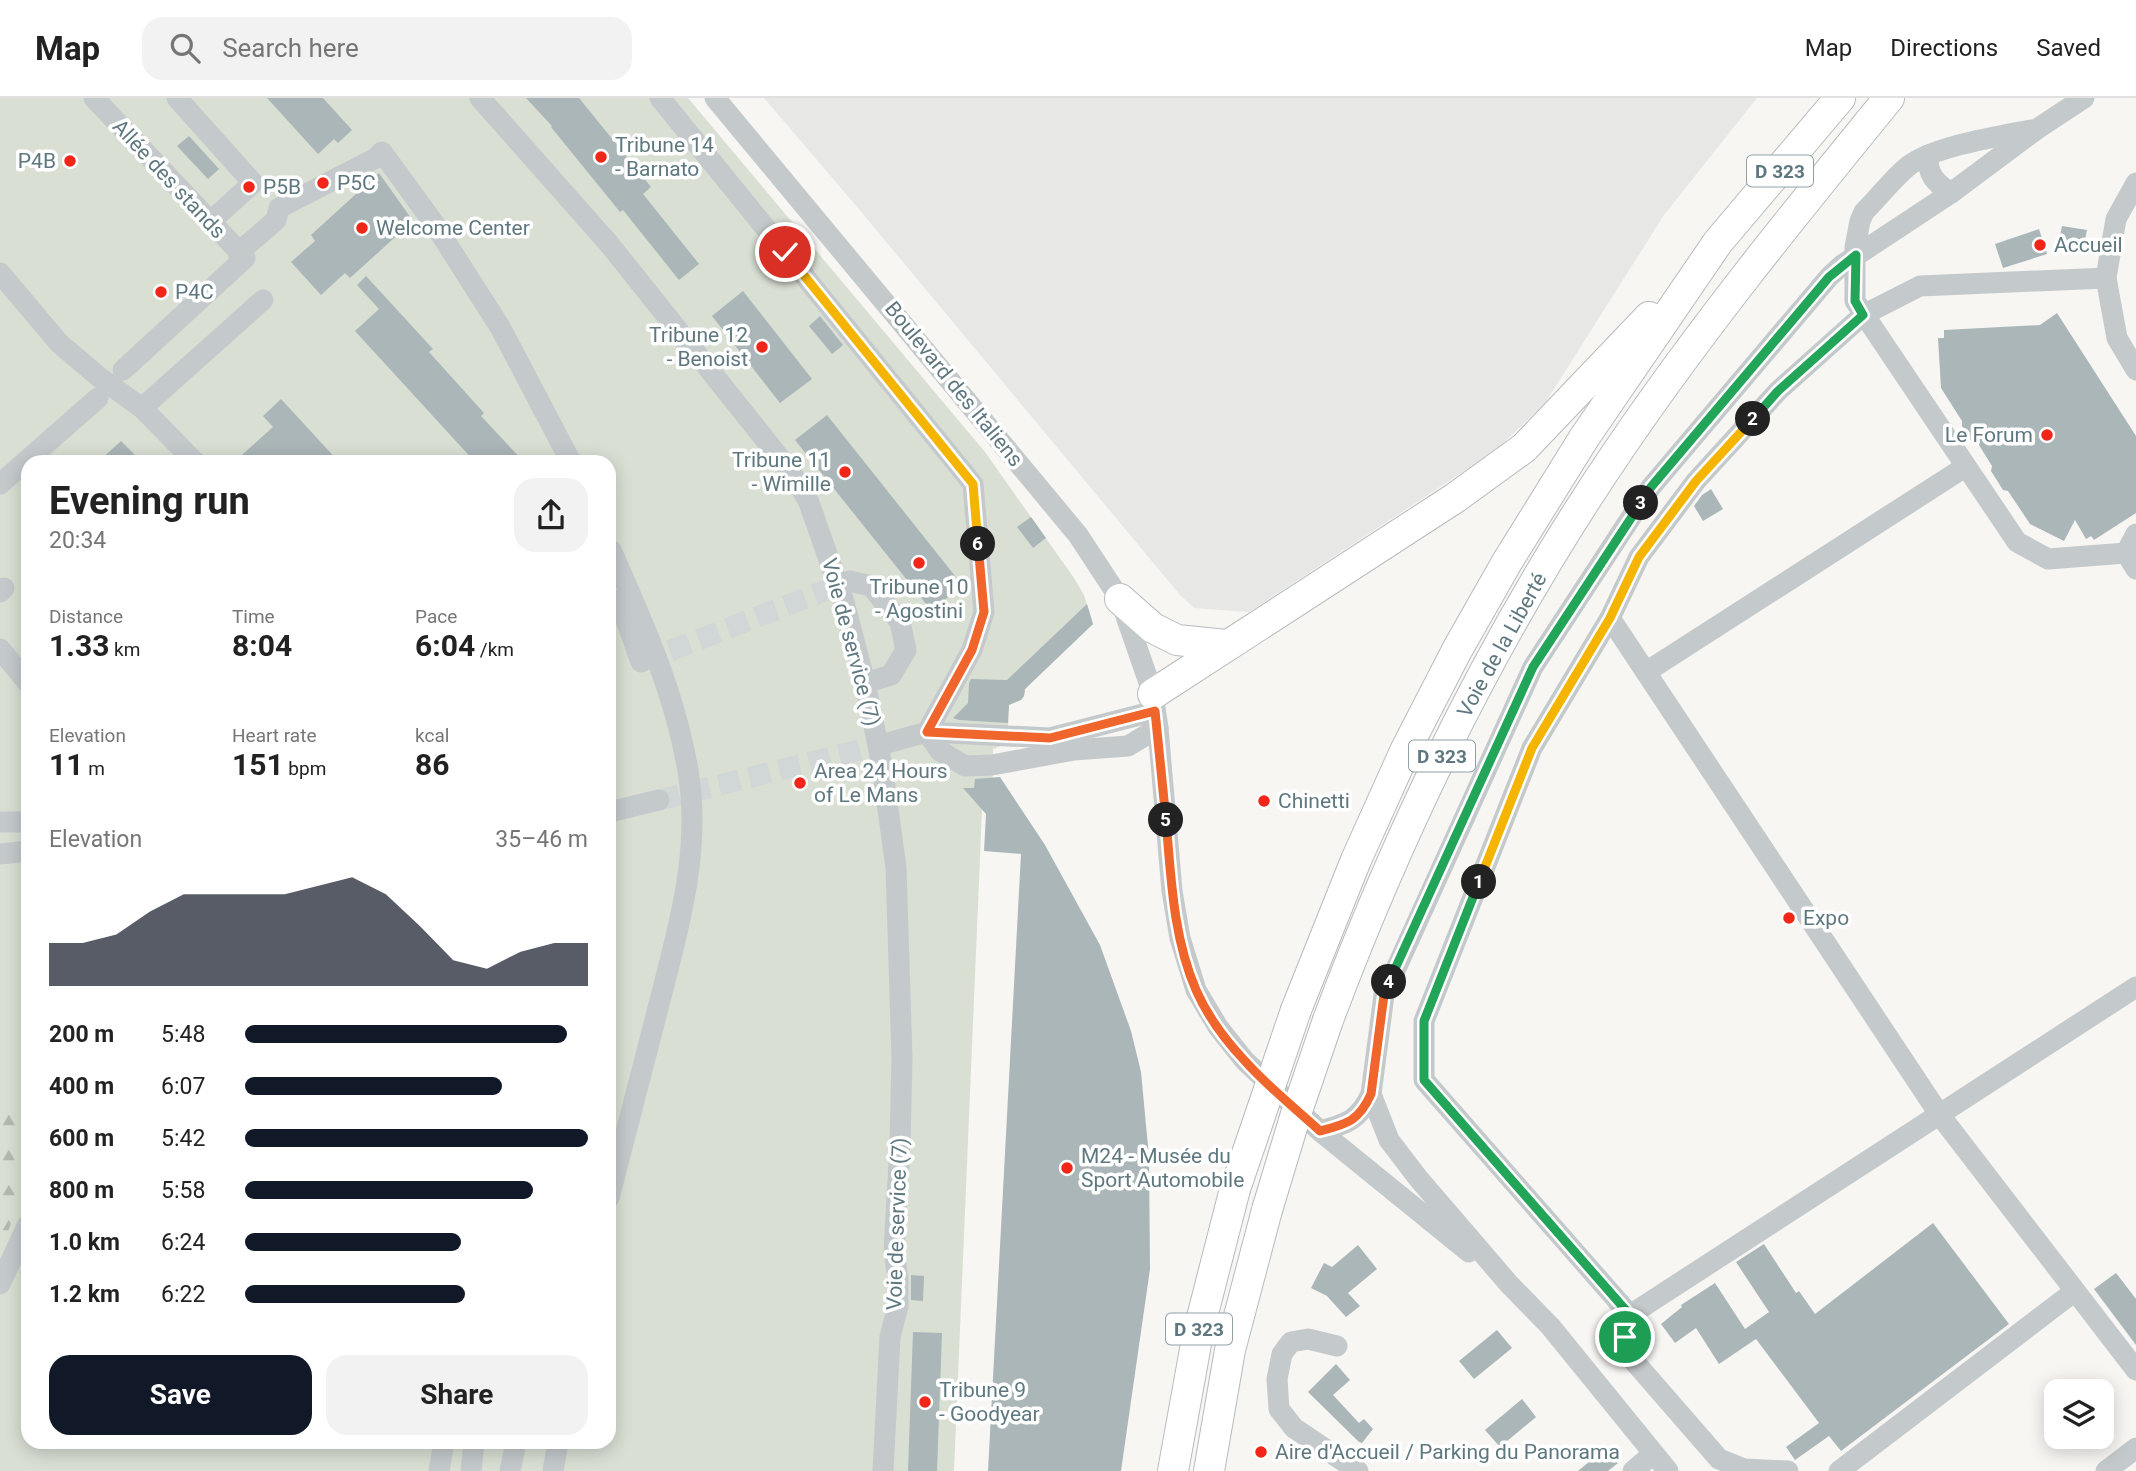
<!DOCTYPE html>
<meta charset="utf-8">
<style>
body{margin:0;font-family:Roboto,sans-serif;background:#f2f2f2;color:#222;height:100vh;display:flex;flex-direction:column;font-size:26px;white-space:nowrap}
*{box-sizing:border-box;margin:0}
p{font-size:23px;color:#767676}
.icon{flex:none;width:38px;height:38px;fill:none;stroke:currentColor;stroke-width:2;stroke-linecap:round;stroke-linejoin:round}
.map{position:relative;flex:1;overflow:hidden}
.side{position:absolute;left:21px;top:357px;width:595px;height:994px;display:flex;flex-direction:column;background:#fff;border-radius:21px;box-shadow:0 4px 18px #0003}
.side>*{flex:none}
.buttons{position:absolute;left:2044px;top:1281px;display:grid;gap:14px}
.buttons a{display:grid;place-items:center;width:70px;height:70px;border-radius:14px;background:#fff;box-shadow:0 4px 18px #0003;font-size:35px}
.pin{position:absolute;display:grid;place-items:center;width:60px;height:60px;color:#fff;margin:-30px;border:4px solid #fff;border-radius:50%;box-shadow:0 2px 7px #0007}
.km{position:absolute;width:35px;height:35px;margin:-18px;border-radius:50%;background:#222;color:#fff;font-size:19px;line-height:35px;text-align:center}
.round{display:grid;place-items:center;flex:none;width:74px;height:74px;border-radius:21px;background:#f2f2f2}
.head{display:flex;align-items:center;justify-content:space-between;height:119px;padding:0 28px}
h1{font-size:38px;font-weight:700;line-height:52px}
.stats{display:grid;grid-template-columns:repeat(3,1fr);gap:10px;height:119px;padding:7px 28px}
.stats div{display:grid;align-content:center}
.stats b{font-size:30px;font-weight:700}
.stats small{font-size:19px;font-weight:400}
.stats p{font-size:19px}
.chart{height:196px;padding:14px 28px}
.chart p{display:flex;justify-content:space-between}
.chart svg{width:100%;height:126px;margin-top:7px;fill:#111827;opacity:.7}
.button{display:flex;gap:14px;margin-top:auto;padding:14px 28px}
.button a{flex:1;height:80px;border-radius:21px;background:#111827;color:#fff;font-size:28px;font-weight:700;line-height:80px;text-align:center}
.button a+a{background:#f2f2f2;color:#222}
ul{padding:0 28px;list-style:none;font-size:23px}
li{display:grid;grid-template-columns:112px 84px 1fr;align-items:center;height:52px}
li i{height:18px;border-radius:9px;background:#111827}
header{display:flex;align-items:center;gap:42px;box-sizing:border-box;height:98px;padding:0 35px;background:#fff;border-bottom:2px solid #e0e0e0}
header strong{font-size:33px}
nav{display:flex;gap:38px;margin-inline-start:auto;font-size:24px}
.search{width:490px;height:63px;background:#f2f2f2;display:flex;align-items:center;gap:18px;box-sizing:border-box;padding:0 24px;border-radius:21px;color:#767676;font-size:26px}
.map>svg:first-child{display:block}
</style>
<header>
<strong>Map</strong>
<div class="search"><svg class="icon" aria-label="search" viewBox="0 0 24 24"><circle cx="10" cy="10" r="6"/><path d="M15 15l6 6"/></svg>Search here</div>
<nav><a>Map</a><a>Directions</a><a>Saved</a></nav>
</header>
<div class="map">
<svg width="2136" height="1373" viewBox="0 0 2136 1373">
<defs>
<pattern id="forest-firs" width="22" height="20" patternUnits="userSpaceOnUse" patternTransform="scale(1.75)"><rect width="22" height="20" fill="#d9dfd3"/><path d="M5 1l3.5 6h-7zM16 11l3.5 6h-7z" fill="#b3bab0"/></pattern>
</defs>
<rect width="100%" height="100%" fill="#f7f6f3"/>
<path fill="#e7e8e6" d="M764,0H1757L1664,117L1545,305L1495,353L1249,514L1194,510L1180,497L858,110Z"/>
<path fill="#d9dfd3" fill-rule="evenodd" d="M0,0H688L985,354L1074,480L1084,497L1093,526L1025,591L1024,598L1021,602L1009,598L1008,631L1003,647L993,651L992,718L982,712L954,1373H0ZM28,364H609V1344H28Z"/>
<path fill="url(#forest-firs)" d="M28,987V1076L0,1157V1022L14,994Z"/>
<g fill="#aab6b8">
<path d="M267,0H323L352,32L338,45L334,41L318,56Z"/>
<path d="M526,0H579L651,89L643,96L699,166L679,182L623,112L620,114L551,29L552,28Z"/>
<path d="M189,38L219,71L208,81L177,48Z"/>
<path d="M379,75L413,123L350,180L345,175L321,197L291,164L315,143L311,137Z"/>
<path d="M2062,128L2087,132L2083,152L2077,156L2057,152Z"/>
<path d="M2039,131L2047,156L2003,170L1995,146Z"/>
<path d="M366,178L433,251L429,254L484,315L481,318L524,364H475L355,233L379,211L357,187Z"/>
<path d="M743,193L812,281L780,305L712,218Z"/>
<path d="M2057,215L2136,338V415L2094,442L2091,438L2086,441L2075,422L2064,443L2030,426L2008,393L2003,392L1991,373L1992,368L1979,347L1973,346L1962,328V323L1941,290L1938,240H1944V232L2040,227Z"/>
<path d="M820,218L843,247L832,256L809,228Z"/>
<path d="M281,301L339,364H234L273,329L263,318Z"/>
<path d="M827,317L963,488L931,512L795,342Z"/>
<path d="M121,343L142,364H98Z"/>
<path d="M1711,391L1723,411L1703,423L1694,408L1702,397Z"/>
<path d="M1031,419L1046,440L1033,450L1017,429Z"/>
<path d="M1087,506L1093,526L1025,591L1024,598L1021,602L1009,607L1008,625L959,622L953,620L968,605L969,585L971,581L1007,582Z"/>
<path d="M1000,679L1045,747L1100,847L1131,933L1141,974L1149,1059L1150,1171L1121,1373H988L1021,756L984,753L986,716L963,690H974L975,681Z"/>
<path d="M1933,1125L2009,1226L1841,1353L1829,1338L1795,1362L1786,1349L1819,1325L1756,1241L1719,1266L1696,1230L1675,1245L1661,1226L1682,1209L1681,1207L1715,1185L1745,1231L1769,1214L1736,1164L1764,1146L1796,1195L1799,1193L1815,1216Z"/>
<path d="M1358,1147L1377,1171L1348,1195L1360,1208L1346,1219L1327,1198L1311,1190L1324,1165L1332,1169Z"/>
<path d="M2116,1175L2136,1201V1247L2094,1191Z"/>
<path d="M911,1177L924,1178L923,1203L911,1202Z"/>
<path d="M1497,1232L1512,1250L1474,1281L1459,1263Z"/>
<path d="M913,1234L942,1235L937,1373H908Z"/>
<path d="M1336,1266L1350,1282L1333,1297L1359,1325L1364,1321L1373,1331L1362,1345L1359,1344L1308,1294Z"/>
<path d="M1522,1301L1536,1319L1500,1349L1485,1332Z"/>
<path d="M1606,1350L1618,1365L1608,1373H1578Z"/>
</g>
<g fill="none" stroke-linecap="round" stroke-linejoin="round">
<g stroke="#d1d6d6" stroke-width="21" stroke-dasharray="21 10" stroke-linecap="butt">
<path d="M641,564L850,483"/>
<path d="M659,702L891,644"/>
</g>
<defs>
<g id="highway">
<path d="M1120,501L1153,530L1177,542L1226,547"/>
<path d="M1153,596L1455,400L1524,350L1649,219"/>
<path d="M1296,912L1356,762L1406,651L1457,552L1507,464L1584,340L1718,144L1840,0"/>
<path d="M1328,922C1403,722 1499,527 1620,350C1703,228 1796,114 1889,0"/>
<path d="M1173,1373L1198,1235L1235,1091"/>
<path d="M1209,1373L1230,1252L1267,1112"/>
</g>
</defs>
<use href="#highway" stroke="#b6bbbd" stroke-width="32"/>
<g stroke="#c4c9cb" stroke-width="21">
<path d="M94,0L245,160L123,272"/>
<path d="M177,0L253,85L210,124"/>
<path d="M480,0L610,147L791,374L808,402L844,504L865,585L882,667L896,770L902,960L900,1048L894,1153L898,1181V1208L890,1239L883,1373"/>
<path d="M660,0L973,386L984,514L972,552L927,634L1050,640L1155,613"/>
<path d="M715,0L1078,437L1120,501L1153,596L1158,630L1172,793L1180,840L1196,892L1218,929L1245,963L1320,1033L1469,1154"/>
<path d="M2031,32C1999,38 1929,49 1906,70C1891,83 1878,100 1864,114L1860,123L1855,149V203L2017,444L2048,461L2126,455L2136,471"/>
<path d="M1928,57C1927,76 1935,85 1951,95"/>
<path d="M2136,85L2116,121L2106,180L2117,240L2136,272"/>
<path d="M238,155L276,122L279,110L376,60L382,54L433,124L500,229L571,364"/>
<path d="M0,175L59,245L99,279L142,310L195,364"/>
<path d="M2106,180L1920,188L1863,217L1778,293L1696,383L1639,459L1610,520L1939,1016L2136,1272"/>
<path d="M142,310L263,202"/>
<path d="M0,386L98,300"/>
<path d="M2126,455L2136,436"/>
<path d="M850,483L871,488L900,524L906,552L891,577L865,585"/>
<path d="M0,494L4,490"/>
<path d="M619,502L641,564"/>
<path d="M1610,520L1532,650L1424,923V982L1630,1217L2136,889"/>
<path d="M0,551L28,585"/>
<path d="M1646,574L1965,369"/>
<path d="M891,644L927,634L940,653L965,668L992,667L1074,652L1128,648L1158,630"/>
<path d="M609,714L659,702"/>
<path d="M0,724H28"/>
<path d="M0,756L28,753"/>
<path d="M1320,1033C1347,1026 1359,1022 1371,996"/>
<path d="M609,1100C625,1038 641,976 657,914C677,836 702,754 688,673C675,595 643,524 611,452"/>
<path d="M0,1186L28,1126"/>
<path d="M1630,1217L1625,1239L1632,1261L1719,1361L1744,1371L1788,1373"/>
<path d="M1337,1248L1308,1241L1291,1244L1282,1256L1277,1281L1279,1311L1294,1330L1358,1373"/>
<path d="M439,1373L444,1344"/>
<path d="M471,1373L474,1344"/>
<path d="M510,1373L516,1344"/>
<path d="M553,1373L558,1344"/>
<path d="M1633,1373L1653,1356"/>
<path d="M1668,1373L1550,1228L1509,1186L1418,1080L1389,1042L1371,996L1384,897L1533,569L1651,389L1829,179L1842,167L1951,95L2037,31L2084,0"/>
<path d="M1839,1373L2075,1193"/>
<path d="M2106,1373L2136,1350"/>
</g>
<use href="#highway" stroke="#fff" stroke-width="30"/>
<defs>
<g id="highway-bridge">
<path d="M1235,1091L1296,912"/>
<path d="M1267,1112L1296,1016L1328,922"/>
</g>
</defs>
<use href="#highway-bridge" stroke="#b6bbbd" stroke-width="32" stroke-linecap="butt"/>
<use href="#highway-bridge" stroke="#fff" stroke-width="30"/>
</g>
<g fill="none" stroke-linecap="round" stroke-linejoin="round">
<defs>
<path id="split-1" d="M1479,784L1424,923V982L1630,1217L1625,1239"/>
<path id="split-2" d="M1479,784L1532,650L1610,520L1639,459L1696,383L1753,321"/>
<path id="split-3" d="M1641,405L1651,389L1829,179L1856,157L1855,203L1863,217L1778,293L1753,321"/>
<path id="split-4" d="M1389,884L1533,569L1641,405"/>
<path id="split-5" d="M1166,722C1171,779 1173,839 1196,892C1207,917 1226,943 1245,963C1267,988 1295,1010 1320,1033C1347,1026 1359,1023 1371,996L1384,897L1389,884"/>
<path id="split-6" d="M978,446L984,514L972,552L927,634L1050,640L1155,613L1166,722"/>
<path id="split-7" d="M785,154L973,386L978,446"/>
</defs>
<use href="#split-1" stroke="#fff" stroke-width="14"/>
<use href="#split-2" stroke="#fff" stroke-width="14"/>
<use href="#split-3" stroke="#fff" stroke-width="14"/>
<use href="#split-4" stroke="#fff" stroke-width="14"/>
<use href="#split-5" stroke="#fff" stroke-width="14"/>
<use href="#split-6" stroke="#fff" stroke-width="14"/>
<use href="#split-7" stroke="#fff" stroke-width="14"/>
<use href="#split-1" stroke="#22a559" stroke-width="9"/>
<use href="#split-2" stroke="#f5b400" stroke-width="9"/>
<use href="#split-3" stroke="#22a559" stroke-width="9"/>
<use href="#split-4" stroke="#22a559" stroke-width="9"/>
<use href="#split-5" stroke="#f0652b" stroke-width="9"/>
<use href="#split-6" stroke="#f0652b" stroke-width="9"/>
<use href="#split-7" stroke="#f5b400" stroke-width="9"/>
</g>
<g fill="#f12518" stroke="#fff" stroke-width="2.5">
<circle cx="601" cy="59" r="7"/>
<circle cx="70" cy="63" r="7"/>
<circle cx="323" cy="85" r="7"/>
<circle cx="249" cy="89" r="7"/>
<circle cx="362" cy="130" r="7"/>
<circle cx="2040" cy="147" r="7"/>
<circle cx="161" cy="194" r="7"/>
<circle cx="762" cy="249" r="7"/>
<circle cx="2047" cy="337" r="7"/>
<circle cx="845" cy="374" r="7"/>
<circle cx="919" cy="465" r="7"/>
<circle cx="800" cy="685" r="7"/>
<circle cx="1264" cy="703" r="7"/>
<circle cx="1789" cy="820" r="7"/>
<circle cx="1067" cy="1070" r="7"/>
<circle cx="925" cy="1304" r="7"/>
<circle cx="1261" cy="1354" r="7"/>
</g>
<g text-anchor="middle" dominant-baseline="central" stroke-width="7" stroke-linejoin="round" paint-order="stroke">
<g fill="#fff" stroke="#8fa0a6" stroke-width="2">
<rect x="1747" y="57.5" width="66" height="31" rx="5"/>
<rect x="1409" y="642.5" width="66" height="31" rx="5"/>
<rect x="1166" y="1215.5" width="66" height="31" rx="5"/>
</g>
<g font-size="19" font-weight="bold" fill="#5f7880">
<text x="1780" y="73">D 323</text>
<text x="1442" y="658">D 323</text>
<text x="1199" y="1231">D 323</text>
</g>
<g font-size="21" fill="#5f7880" stroke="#fff" text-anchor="start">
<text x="615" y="47">Tribune 14<tspan x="615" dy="24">- Barnato</tspan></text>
<text x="56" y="63" text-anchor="end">P4B</text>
<text x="337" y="85">P5C</text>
<text x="263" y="89">P5B</text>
<text x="376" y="130">Welcome Center</text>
<text x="2054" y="147">Accueil</text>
<text x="175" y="194">P4C</text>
<text x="748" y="237" text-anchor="end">Tribune 12<tspan x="748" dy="24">- Benoist</tspan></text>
<text x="2033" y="337" text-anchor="end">Le Forum</text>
<text x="831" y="362" text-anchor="end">Tribune 11<tspan x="831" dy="24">- Wimille</tspan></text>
<text x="919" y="489" text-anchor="middle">Tribune 10<tspan x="919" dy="24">- Agostini</tspan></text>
<text x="814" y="673">Area 24 Hours<tspan x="814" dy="24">of Le Mans</tspan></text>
<text x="1278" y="703">Chinetti</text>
<text x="1803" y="820">Expo</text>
<text x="1081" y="1058">M24 - Musée du<tspan x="1081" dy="24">Sport Automobile</tspan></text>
<text x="939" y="1292">Tribune 9<tspan x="939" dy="24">- Goodyear</tspan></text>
<text x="1275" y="1354">Aire d'Accueil / Parking du Panorama</text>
</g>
<g font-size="21" fill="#5f7880" stroke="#fff">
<text transform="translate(169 81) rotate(47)">Allée des stands</text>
<text transform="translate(954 286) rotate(51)">Boulevard des Italiens</text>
<text transform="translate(851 544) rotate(75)">Voie de service (7)</text>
<text transform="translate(1502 547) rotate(-61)">Voie de la Liberté</text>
<text transform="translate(897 1126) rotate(-88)">Voie de service (7)</text>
</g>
</g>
</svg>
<div class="buttons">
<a><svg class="icon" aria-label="layers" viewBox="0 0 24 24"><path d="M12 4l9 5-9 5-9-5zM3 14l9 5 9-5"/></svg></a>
</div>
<div class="pin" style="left:1625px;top:1239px;background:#1e9e55"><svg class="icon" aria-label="arrive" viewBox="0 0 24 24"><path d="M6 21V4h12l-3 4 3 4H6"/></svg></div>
<div class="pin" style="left:785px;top:154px;background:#d93025"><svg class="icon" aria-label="check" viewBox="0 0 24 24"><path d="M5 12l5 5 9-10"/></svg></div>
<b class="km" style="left:1479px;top:784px">1</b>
<b class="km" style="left:1753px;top:321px">2</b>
<b class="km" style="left:1641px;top:405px">3</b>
<b class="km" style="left:1389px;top:884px">4</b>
<b class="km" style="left:1166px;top:722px">5</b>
<b class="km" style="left:978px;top:446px">6</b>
<section class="side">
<div class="head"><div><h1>Evening run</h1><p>20:34</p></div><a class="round"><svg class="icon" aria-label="share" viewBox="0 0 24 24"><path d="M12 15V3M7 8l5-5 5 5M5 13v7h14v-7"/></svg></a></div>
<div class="stats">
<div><p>Distance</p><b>1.33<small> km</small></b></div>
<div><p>Time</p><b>8:04</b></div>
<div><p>Pace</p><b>6:04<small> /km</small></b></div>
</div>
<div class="stats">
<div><p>Elevation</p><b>11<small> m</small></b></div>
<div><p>Heart rate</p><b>151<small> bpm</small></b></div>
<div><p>kcal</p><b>86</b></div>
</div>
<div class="chart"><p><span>Elevation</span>35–46 m</p>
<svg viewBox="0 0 160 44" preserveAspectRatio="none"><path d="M0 44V29L10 29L20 26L30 18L40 12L50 12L60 12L70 12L80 9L90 6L100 12L110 23L120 35L130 38L140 32L150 29L160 29V44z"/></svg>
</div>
<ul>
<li><b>200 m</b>5:48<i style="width:94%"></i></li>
<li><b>400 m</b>6:07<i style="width:75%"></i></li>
<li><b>600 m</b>5:42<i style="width:100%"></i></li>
<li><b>800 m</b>5:58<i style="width:84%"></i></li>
<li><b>1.0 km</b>6:24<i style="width:63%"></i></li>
<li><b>1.2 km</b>6:22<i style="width:64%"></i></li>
</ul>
<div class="button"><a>Save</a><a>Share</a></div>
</section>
</div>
